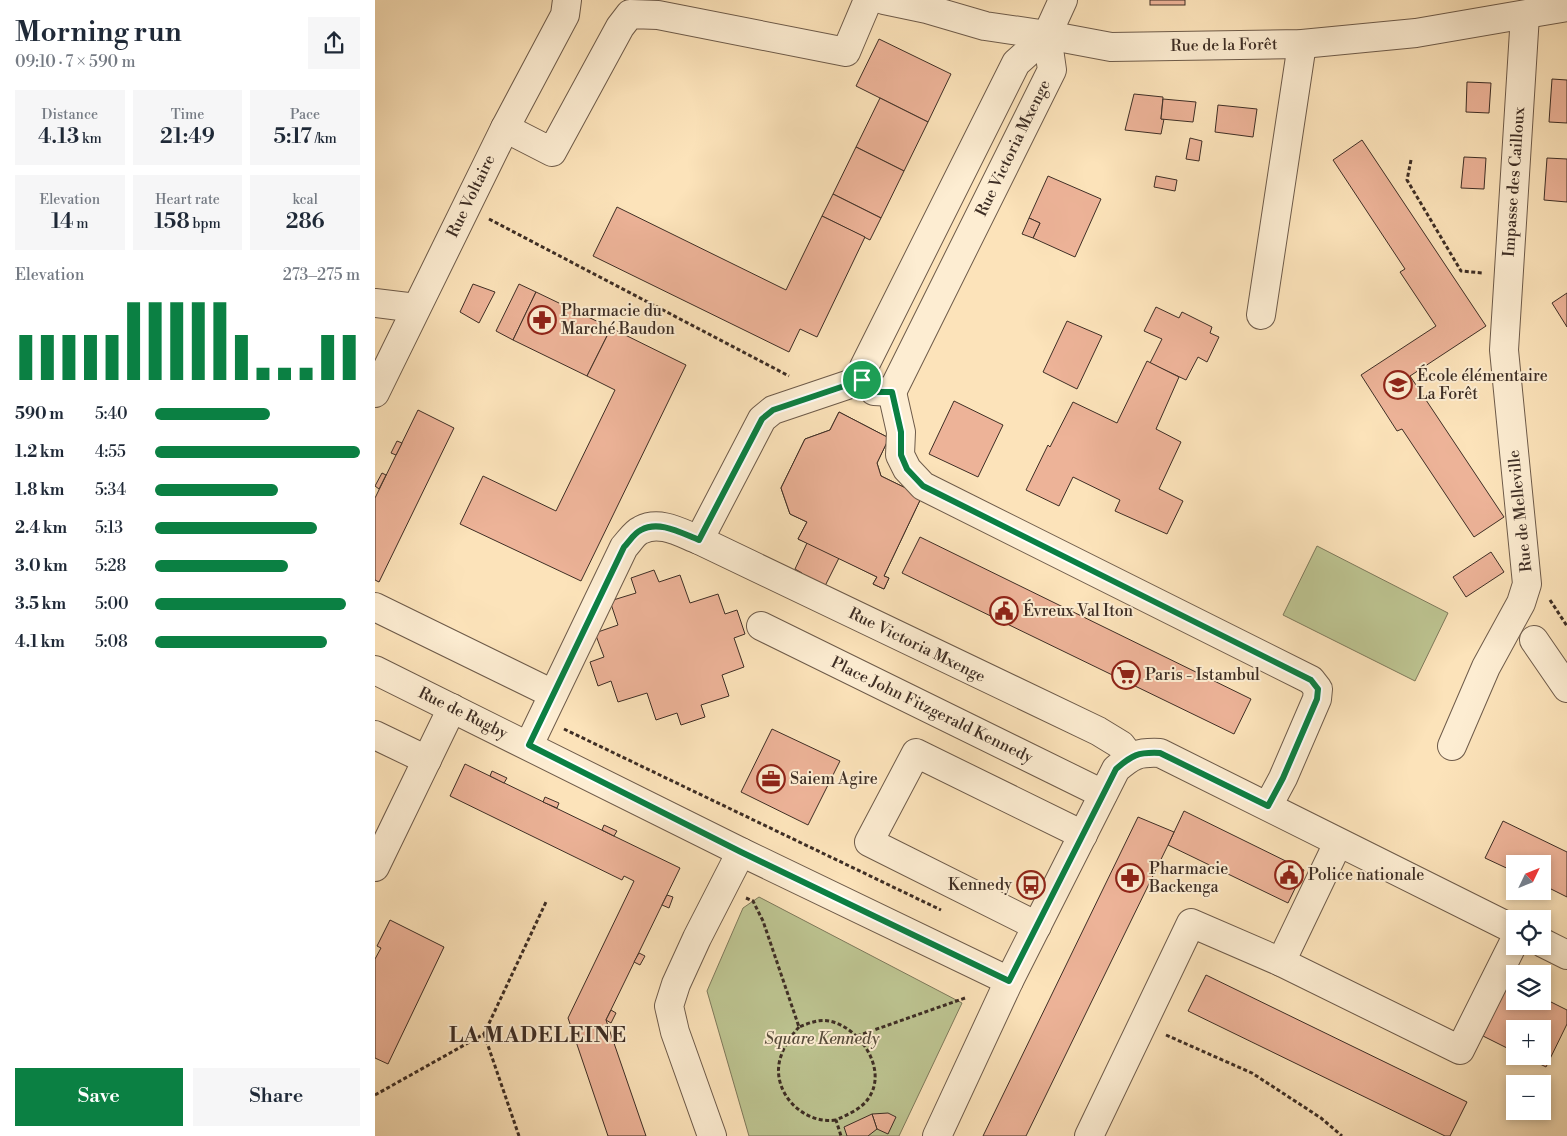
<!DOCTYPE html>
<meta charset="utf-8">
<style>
body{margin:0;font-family:"Libre Bodoni",serif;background:#f6f6f7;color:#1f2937;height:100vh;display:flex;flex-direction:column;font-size:19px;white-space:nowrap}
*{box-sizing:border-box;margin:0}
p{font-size:16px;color:#747a83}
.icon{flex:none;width:28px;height:28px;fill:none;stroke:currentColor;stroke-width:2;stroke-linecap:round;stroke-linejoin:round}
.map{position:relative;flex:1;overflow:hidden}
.details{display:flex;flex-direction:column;background:#fff;width:375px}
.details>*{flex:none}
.needle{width:32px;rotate:47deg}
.fabs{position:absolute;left:1131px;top:855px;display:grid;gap:10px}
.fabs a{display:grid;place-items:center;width:45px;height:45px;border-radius:0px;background:#fff;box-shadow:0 2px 8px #0003;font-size:25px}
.pin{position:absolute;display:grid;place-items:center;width:42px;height:42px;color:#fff;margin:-21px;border:2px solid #fff;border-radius:50%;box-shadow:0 1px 5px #0007}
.round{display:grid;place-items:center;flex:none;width:52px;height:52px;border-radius:0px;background:#f6f6f7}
.overview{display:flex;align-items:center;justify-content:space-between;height:85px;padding:0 15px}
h1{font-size:28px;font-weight:600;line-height:38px}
.metrics{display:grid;grid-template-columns:repeat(3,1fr);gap:8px;height:85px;padding:5px 15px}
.metrics div{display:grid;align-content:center;border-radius:0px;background:#f6f6f7;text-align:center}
.metrics b{font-size:21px;font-weight:600}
.metrics small{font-size:14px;font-weight:400}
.metrics p{font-size:14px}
.chart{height:140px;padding:10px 15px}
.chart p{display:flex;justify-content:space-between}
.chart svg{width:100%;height:90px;margin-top:5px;stroke:#0b8043;stroke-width:6}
.cta{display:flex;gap:10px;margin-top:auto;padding:10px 15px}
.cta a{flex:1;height:58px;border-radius:0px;background:#0b8043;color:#fff;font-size:20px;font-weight:600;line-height:58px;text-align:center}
.cta a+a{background:#f6f6f7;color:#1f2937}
ul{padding:0 15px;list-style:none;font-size:16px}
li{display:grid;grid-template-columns:80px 60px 1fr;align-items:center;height:38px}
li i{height:12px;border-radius:6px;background:#0b8043}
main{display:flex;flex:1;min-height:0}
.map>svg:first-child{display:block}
</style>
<main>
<section class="details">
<div class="overview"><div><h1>Morning run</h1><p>09:10 · 7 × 590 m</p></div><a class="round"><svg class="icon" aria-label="share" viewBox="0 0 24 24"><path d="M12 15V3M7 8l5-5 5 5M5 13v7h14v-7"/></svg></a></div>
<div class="metrics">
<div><p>Distance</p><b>4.13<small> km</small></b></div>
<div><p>Time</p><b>21:49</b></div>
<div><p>Pace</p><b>5:17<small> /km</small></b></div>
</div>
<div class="metrics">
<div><p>Elevation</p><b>14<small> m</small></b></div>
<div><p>Heart rate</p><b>158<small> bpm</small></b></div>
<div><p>kcal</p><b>286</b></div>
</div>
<div class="chart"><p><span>Elevation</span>273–275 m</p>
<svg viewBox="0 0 160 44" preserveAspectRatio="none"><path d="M5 44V22M15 44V22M25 44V22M35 44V22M45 44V22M55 44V6M65 44V6M75 44V6M85 44V6M95 44V6M105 44V22M115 44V38M125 44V38M135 44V38M145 44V22M155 44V22"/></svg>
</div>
<ul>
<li><b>590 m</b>5:40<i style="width:56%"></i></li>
<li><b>1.2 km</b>4:55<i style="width:100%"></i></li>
<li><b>1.8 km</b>5:34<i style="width:60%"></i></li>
<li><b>2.4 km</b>5:13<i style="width:79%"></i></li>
<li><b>3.0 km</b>5:28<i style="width:65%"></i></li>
<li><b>3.5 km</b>5:00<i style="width:93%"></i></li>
<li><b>4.1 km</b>5:08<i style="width:84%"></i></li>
</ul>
<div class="cta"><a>Save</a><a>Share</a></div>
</section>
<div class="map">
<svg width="1192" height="1136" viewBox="0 0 1192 1136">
<rect width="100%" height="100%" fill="#fce3ba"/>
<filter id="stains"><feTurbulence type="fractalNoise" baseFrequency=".004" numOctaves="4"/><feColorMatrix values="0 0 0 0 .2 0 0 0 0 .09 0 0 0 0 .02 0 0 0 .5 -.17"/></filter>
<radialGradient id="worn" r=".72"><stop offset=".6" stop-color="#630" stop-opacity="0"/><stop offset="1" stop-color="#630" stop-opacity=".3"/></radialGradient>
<g fill="#bdc491" stroke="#7e795b">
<path d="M942,546L1073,613L1040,681L908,615Z"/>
<path d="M384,897L587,1003L524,1136H374L332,991L368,908Z"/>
</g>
<g fill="#edb398" stroke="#3e2e25">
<rect x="775" y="0" width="35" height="5"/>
<path d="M504,39L576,74L553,122L481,86Z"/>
<path d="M1177,79L1192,80V123L1174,122Z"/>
<path d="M1092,82L1116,83L1114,113L1091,112Z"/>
<path d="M759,94L788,97L786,119H789L786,134L750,130Z"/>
<path d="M505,98L553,122L529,171L481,147Z"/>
<path d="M788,99L821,102L818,122L786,119Z"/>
<path d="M843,105L882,109L878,137L840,132Z"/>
<path d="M815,138L827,141L824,161L811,159Z"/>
<path d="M987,140L1111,326L1035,376L1129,517L1099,537L1027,429L1022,431L986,375L1061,326L1025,272L1030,269L958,160Z"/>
<path d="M481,147L529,171L506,218L458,194Z"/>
<path d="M1089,157L1111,158L1109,189L1086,188Z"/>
<path d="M1172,158L1192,159V202L1169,200Z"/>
<path d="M673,176L726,199L700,257L658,238L665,223L654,218Z"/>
<path d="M781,176L802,180L800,191L779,187Z"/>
<path d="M458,194L506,218L495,240L447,216Z"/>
<path d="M242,207L411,290L447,216L490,237L442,337L425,329L414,352L218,256Z"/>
<path d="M654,218L665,223L658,238L647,234Z"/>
<path d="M98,284L120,292L104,323L85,312Z"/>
<path d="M144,284L161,292L138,340L121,331Z"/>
<path d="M161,292L236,328L212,376L138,340Z"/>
<path d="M1192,293V327L1177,303Z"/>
<path d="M781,307L804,318L807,312L837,327L835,333L844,337L832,362L823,357L811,380L775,363L787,339L769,331Z"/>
<path d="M692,321L727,336L702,389L668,372Z"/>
<path d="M236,328L311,365L206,581L85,524L108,476L181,511L240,390L212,376Z"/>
<path d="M772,361L804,377L781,429L806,442L784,489L808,501L792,534L740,511L745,500L698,477L684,506L651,490L673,445L675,447L698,402L742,423Z"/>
<path d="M579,401L628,425L603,477L554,454Z"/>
<path d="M43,410L79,428L4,582L0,580V498Z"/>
<path d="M464,412L514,438L502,463L506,476L547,496L509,576L514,578L509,589L498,584L502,577L464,558L447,592L424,580L427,573L420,569L432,543L423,539L432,522L415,514L406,488L430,439L455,430Z"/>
<path d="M464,412L514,438L502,463L506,476L547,496L509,576L514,578L509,589L498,584L502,577L423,539L432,522L415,514L406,488L430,439L455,430Z"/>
<path d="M22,441L27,443L21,455L16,453Z"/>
<path d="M7,473L11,475L4,489L0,486Z"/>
<path d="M545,537L876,699L859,734L527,573Z"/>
<path d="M1116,552L1129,572L1091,597L1078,577Z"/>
<path d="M279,570L284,582L305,575L315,603L343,594L350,614L362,610L370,634L359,638L369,667L347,675L354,696L326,705L330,717L306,725L302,713L281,720L272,693L243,702L236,681L223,686L215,662L229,657L220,633L243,625L235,601L261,593L256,578Z"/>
<path d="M397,729L465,761L433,825L366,792Z"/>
<path d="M90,764L305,868L231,1020L271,1136H233L193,1018L259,881L249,876L247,880L75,796Z"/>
<path d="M117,771L132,778L129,783L115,776Z"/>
<path d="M170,797L184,803L182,808L168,802Z"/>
<path d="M809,811L929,870L913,903L793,845Z"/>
<path d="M763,817L799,832L793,845L651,1136H608Z"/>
<path d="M1128,821L1192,852V897L1168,885V864H1140V872L1110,858Z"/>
<path d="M229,825L242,831L239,836L227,830Z"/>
<path d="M292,895L298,897L294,908L287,905Z"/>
<path d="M15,920L69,947L13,1064L0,1058V959L6,948L2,946Z"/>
<path d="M264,953L270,956L265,965L259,962Z"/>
<path d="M831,975L1092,1102L1075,1136H1070L813,1011Z"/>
<path d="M1134,982L1140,985V1001H1168V998L1192,1010V1024L1171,1067L1149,1056H1168V1029H1140V1052L1108,1036Z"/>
<path d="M236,1010L241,1013L236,1023L231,1020Z"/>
<path d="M513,1113L521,1117L513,1134L502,1129L497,1114Z"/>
<path d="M497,1114L502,1129L493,1136H472L469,1127Z"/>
</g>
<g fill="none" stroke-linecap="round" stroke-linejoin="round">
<defs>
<g id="minor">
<path d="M509,0L552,9L610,26L672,35L736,47L927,44L1041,33L1192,7"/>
<path d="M130,128L177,152L245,27L255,14L283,15L471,52L493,0"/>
<path d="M0,303L41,308"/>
<path d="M886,315L927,44"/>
<path d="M487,380L489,367L641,63L672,35L688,0"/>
<path d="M499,391L517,392L677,70L672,35"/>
<path d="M517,392L526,432L525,455L532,469L548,486L936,680L943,689L942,699L908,778L893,806"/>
<path d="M0,393L130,128L190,15L192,0"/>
<path d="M324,540L387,419L398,410L487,380"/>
<path d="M0,607L178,694"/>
<path d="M386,626L728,794"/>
<path d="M1159,640L1192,688"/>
<path d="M0,670L366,852L634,981"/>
<path d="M0,735L52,760"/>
<path d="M154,745L249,547C254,542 259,533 266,530C285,520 306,533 324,540L723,731L746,745L755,757"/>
<path d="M1077,746L1111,667L1146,603L1152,584L1129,350L1150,15"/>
<path d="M963,843L906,962L1085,1050L1140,940"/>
<path d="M0,867L77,708"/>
<path d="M662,926L494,842L541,753L708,835"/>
<path d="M1168,943L1192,955"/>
<path d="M337,1136L300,1032L294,1006L301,984L322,938L366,852"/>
<path d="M562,1136L634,981L741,769C757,755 763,752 785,753L1140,930"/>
<path d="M714,1136L816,923L906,962"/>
</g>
</defs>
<use href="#minor" stroke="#6e5b4a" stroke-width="30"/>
<g stroke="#3e2e25" stroke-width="3" stroke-dasharray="4 2.5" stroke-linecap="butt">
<path d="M1036,160L1032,180L1086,271L1107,273"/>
<path d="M114,219L414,376"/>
<path d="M1175,600L1192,626"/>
<path d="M189,729L566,910"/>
<path d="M371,898L378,901L388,921L424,1027C434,1023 444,1019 454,1021C485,1027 514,1070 493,1099C486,1109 472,1115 461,1120L466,1136"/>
<path d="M424,1027C416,1036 410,1044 406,1056C394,1090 427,1125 461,1120"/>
<path d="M109,1034L144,1136"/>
<path d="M791,1035L877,1073L946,1118L967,1136"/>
<path d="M482,1036L590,998"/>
<path d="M0,1095L109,1034L171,902"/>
</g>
<use href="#minor" stroke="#fdedd2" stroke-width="28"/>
</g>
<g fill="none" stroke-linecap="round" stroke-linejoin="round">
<defs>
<path id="route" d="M487,380L500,392H517L526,432V455L532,469L548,486L936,680L943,689L942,699L908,778L893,806L785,753C763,752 757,755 741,769L634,981L366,852L154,745L249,547C254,542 259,533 266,530C284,520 306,533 324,540L387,419L398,410Z"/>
</defs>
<use href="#route" stroke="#fff" stroke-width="10"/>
<use href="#route" stroke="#0b8043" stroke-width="6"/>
</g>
<defs>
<symbol id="pharmacy-ring" viewBox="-11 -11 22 22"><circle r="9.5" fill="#fdedd2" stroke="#8f2418" stroke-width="1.5"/><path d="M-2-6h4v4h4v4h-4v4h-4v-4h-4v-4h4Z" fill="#8f2418"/></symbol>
<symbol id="school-ring" viewBox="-11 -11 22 22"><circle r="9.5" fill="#fdedd2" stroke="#8f2418" stroke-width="1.5"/><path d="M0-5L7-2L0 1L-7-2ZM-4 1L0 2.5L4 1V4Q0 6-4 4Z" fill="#8f2418"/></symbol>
<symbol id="civic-ring" viewBox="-11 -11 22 22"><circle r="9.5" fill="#fdedd2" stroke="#8f2418" stroke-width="1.5"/><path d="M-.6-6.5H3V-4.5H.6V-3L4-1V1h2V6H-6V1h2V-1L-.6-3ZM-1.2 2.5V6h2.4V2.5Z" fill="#8f2418"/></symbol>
<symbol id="supermarket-ring" viewBox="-11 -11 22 22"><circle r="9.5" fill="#fdedd2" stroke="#8f2418" stroke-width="1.5"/><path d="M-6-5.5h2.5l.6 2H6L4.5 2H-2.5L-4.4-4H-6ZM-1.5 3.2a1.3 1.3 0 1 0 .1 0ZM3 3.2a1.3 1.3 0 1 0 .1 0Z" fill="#8f2418"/></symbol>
<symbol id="office-ring" viewBox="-11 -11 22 22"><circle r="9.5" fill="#fdedd2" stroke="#8f2418" stroke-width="1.5"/><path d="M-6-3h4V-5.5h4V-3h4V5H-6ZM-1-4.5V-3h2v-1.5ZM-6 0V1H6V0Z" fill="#8f2418"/></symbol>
<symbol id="bus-ring" viewBox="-11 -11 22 22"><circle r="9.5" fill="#fdedd2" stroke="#8f2418" stroke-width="1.5"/><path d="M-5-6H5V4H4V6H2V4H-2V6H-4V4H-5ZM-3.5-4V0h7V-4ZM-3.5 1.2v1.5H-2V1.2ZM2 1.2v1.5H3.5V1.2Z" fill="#8f2418"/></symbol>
</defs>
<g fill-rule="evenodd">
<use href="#pharmacy-ring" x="151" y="304" width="32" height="32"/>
<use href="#school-ring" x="1007" y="369" width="32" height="32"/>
<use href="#civic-ring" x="613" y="595" width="32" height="32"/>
<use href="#supermarket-ring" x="735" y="659" width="32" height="32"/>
<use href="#office-ring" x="380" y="763" width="32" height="32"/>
<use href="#civic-ring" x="898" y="859" width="32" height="32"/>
<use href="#pharmacy-ring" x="739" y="862" width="32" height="32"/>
<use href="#bus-ring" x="640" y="869" width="32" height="32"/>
</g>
<g text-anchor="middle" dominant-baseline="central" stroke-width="4" stroke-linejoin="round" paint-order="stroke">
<g font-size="16" fill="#3e2e25" stroke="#fdedd2">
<text transform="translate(849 45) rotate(-1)">Rue de la Forêt</text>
<text transform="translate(638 148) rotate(-64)">Rue Victoria Mxenge</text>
<text transform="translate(1139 182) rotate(-86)">Impasse des Cailloux</text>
<text transform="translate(96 196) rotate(-64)">Rue Voltaire</text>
<text transform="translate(1145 511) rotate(-96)">Rue de Melleville</text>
<text transform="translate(542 645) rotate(26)">Rue Victoria Mxenge</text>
<text transform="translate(557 710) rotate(26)">Place John Fitzgerald Kennedy</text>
<text transform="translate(88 713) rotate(26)">Rue de Rugby</text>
</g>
<g font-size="16" fill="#3e2e25" stroke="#fdedd2" text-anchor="start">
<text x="186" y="311">Pharmacie du<tspan x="186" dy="18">Marché Baudon</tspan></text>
<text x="1042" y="376">École élémentaire<tspan x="1042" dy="18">La Forêt</tspan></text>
<text x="648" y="611">Évreux Val Iton</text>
<text x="770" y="675">Paris - Istambul</text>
<text x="415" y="779">Saiem Agire</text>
<text x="774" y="869">Pharmacie<tspan x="774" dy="18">Backenga</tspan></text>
<text x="933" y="875">Police nationale</text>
<text x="637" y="885" text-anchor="end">Kennedy</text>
</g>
<g font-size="16" font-style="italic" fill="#574c3b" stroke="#fdedd2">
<text x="447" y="1039">Square Kennedy</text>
</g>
<g font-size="21" font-weight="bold" letter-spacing="1" fill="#3e2e25" stroke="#fdedd2">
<text x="163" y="1036">LA MADELEINE</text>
</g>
</g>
<rect width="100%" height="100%" filter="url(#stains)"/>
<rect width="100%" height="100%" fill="url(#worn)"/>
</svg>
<div class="fabs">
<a><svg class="needle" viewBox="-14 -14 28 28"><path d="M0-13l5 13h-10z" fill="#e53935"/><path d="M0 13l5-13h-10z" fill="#747a83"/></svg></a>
<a><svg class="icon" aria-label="locate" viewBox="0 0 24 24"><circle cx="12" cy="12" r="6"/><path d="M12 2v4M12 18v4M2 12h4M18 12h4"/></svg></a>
<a><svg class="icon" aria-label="layers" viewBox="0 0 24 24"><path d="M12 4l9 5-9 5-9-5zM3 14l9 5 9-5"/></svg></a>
<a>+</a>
<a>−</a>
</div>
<div class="pin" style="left:487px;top:380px;background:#1e9e55"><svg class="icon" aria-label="arrive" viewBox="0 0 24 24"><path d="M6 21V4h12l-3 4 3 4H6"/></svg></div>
</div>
</main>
